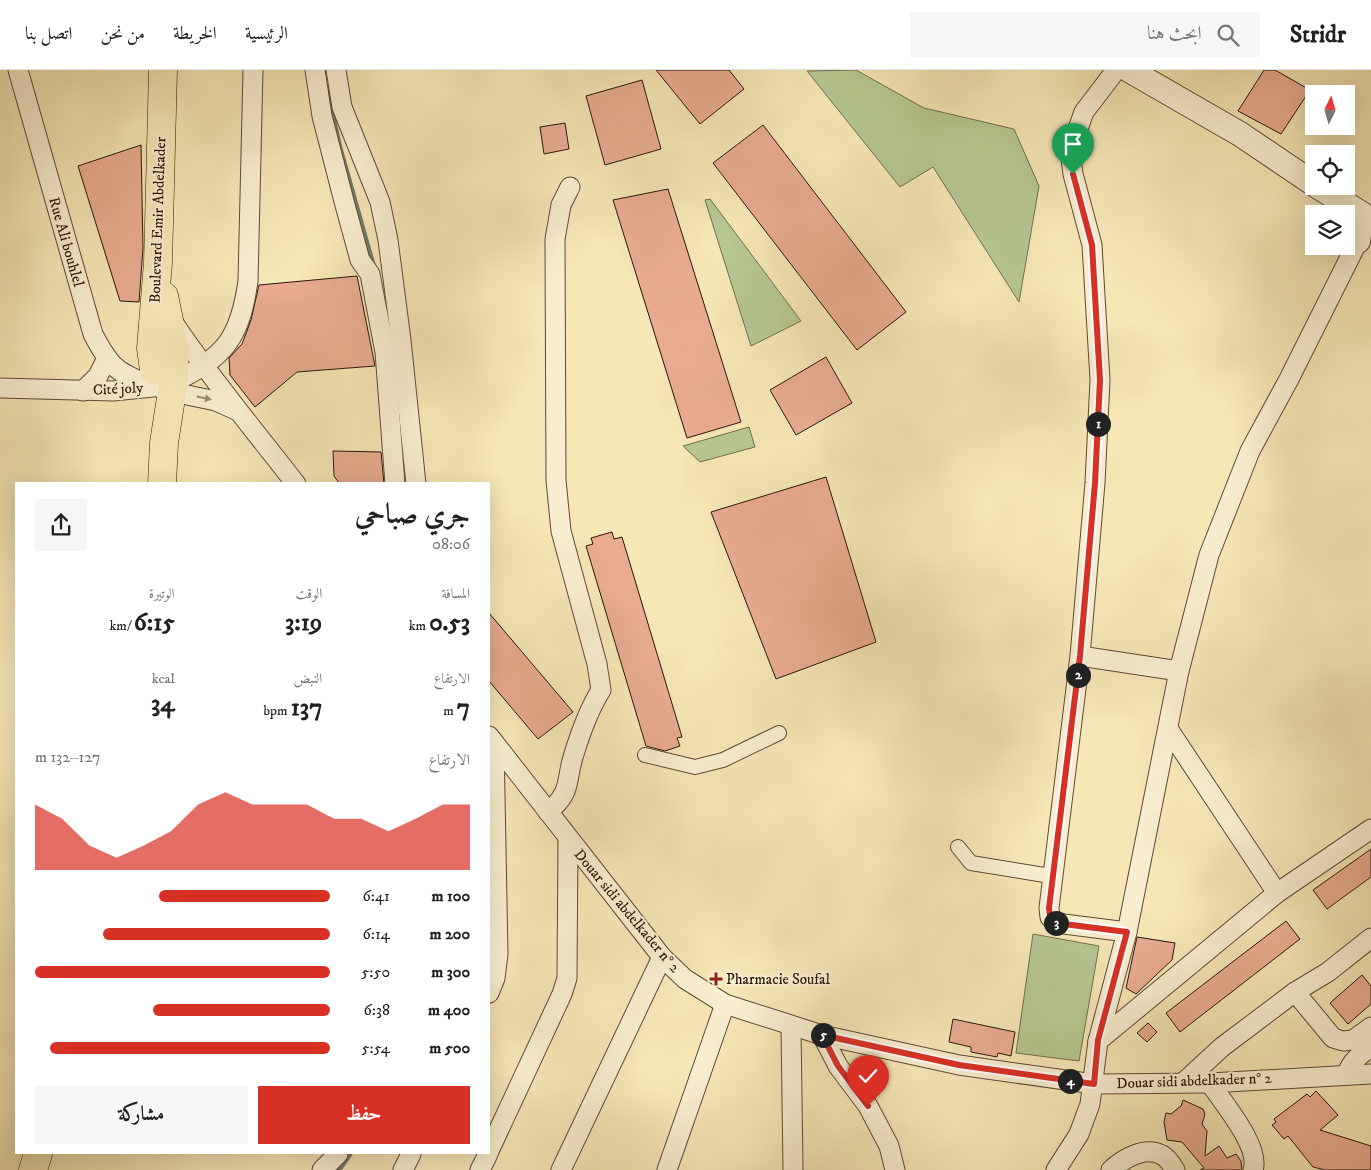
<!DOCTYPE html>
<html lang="ar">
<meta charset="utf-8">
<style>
body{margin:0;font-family:"IM FELL DW Pica",Amiri,serif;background:#f6f6f6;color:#202124;direction:rtl;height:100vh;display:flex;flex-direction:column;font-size:19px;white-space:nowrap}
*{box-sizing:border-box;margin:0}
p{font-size:16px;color:#757577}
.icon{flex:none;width:28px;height:28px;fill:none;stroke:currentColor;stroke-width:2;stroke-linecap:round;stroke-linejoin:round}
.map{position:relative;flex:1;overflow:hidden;direction:ltr}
.panel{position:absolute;left:15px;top:412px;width:475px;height:672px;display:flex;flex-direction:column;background:#fff;border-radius:0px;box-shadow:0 5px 20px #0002;direction:rtl}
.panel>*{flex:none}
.needle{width:32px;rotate:5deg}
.fabs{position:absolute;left:1305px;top:15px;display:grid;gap:10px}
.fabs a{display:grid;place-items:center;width:50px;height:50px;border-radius:0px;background:#fff;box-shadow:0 5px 20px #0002;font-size:25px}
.pin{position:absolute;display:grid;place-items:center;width:42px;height:42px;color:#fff;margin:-51px -21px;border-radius:50% 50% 50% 0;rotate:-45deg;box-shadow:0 0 5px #0007}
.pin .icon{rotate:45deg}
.km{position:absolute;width:25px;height:25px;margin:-12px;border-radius:50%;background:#222;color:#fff;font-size:14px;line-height:25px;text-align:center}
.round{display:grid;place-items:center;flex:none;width:52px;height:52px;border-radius:0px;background:#f6f6f6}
.headline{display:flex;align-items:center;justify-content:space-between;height:85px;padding:0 20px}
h1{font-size:28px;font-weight:700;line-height:38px}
.figures{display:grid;grid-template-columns:repeat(3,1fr);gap:8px;height:85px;padding:5px 20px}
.figures div{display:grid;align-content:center}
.figures b{font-size:25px;font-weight:700}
.figures small{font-size:14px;font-weight:400}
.figures p{font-size:14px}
.chart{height:140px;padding:10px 20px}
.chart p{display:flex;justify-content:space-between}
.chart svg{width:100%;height:90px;margin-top:5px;fill:#d93025;opacity:.7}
.button{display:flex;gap:10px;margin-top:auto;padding:10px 20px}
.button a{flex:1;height:58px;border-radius:0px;background:#d93025;color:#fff;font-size:20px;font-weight:700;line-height:58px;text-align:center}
.button a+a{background:#f6f6f6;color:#202124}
ul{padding:0 20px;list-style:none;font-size:16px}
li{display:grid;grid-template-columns:80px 60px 1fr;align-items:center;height:38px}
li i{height:12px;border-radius:6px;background:#d93025}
header{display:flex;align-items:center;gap:30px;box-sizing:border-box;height:70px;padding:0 25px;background:#fff;border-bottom:1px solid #e0e0e0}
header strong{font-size:24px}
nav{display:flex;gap:28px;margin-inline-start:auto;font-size:18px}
.search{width:350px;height:45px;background:#f6f6f6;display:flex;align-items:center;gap:12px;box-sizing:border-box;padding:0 18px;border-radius:0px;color:#757577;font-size:19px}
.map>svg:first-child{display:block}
</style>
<header>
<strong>Stridr</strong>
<div class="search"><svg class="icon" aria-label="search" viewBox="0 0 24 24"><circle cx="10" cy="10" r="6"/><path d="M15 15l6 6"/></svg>ابحث هنا</div>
<nav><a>الرئيسية</a><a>الخريطة</a><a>من نحن</a><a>اتصل بنا</a></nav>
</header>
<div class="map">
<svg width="1371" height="1100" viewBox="0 0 1371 1100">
<rect width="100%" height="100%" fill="#f6e7b7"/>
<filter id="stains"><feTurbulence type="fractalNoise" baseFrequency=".004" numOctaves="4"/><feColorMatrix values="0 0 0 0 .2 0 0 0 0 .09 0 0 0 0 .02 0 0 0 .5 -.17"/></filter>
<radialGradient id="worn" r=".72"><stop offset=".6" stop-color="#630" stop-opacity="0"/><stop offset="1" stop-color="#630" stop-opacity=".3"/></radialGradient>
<g fill="#b7c792" stroke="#706e4d">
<path d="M856,0L924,38L1014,59L1039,116L1019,232L933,97L900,117L807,1Z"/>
<path d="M710,129L801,251L751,276L705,130Z"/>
<path d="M749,357L755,377L700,392L683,376Z"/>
<path d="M1033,864L1099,876L1079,991L1016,983Z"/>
</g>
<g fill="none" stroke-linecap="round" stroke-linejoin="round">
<g stroke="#6f7c6a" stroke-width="5">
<path d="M327,20L340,78L374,198"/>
<path d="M339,1100L350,1084"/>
</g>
</g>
<g fill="#e9ac91" stroke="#2a1508">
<path d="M656,0H729L744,19L700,54Z"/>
<path d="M1264,0H1275L1310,20L1281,64L1238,41Z"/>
<path d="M642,10L661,79L605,95L586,26Z"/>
<path d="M565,53L569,79L544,84L540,57Z"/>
<path d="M763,55L906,242L857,280L713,93Z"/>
<path d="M141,75L143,178L139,232L120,231L78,96Z"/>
<path d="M668,119L741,352L687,368L613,130Z"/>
<path d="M357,206L375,296L297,302L255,337L230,305L229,288L242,274L251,250L259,215Z"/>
<path d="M826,287L852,333L796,365L770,320Z"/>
<path d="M333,381L381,382L384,414H340L334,406Z"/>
<path d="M826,407L876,572L776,609L711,442Z"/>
<path d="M612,462L614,469L622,467L682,667L677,668L680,676L665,681L646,676L586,476L593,474L591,468Z"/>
<path d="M489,543L573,642L538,669L489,611Z"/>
<path d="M1371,779V807L1327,839L1313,820Z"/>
<path d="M1286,851L1300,869L1180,962L1166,943Z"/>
<path d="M1137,867L1175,873L1172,890L1136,924L1126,918Z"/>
<path d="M1362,905L1371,916V934L1348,954L1330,933Z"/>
<path d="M953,949L1015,962L1011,986L998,983L997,987L971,982V977L949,972Z"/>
<path d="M1148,953L1157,962L1147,972L1137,963Z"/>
<path d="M1316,1021L1338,1045L1320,1060L1371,1076V1100H1325L1313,1097L1288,1066L1284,1069L1272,1055L1276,1052L1274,1049L1307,1024L1310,1027Z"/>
<path d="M1183,1030L1203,1039L1205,1044L1202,1054L1207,1061L1205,1086L1219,1076L1227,1088L1236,1084L1241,1091L1242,1100H1200L1204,1098L1182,1072L1167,1070L1164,1052L1166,1043L1171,1044L1181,1036Z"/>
</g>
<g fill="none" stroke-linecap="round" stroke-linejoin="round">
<defs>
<g id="pedestrian">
<path d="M645,685L695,697L723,690L779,663"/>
<path d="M958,777L971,793L1051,806"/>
</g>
<g id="minor">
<path d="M18,0L93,264C110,297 117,303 152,316"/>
<path d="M315,0L322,46L345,135L360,190L370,204L385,282L395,414"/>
<path d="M336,0L342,37L380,132L388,170L401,270L416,414"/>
<path d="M1116,0L1084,42L1070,81L1073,104L1092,175L1100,310L1095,413L1080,586L1049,838L1050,847L1056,853L1127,862"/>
<path d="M175,255C212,310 255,361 296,414"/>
<path d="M174,312C225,287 240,268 248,211L253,0"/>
<path d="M0,318L113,321L153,317"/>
<path d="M163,320L216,331L236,340"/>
<path d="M83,321L98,306L107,288"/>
<path d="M1080,586L1179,601"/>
<path d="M1169,660L1277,823"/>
<path d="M489,666L662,887L685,909L725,934L822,965L959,995L1094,1014L1210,1013L1371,1004"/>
<path d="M548,742C573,721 565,711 574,684C581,661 588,641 601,620L597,594L561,461L556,410L555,169L561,135L570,117"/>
<path d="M1295,922L1333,968L1343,971L1353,970L1371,957"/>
<path d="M489,923L495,908L498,884L494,673"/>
<path d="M791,956L793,1100"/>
<path d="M822,965L838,996L868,1036L889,1076L895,1100"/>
<path d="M1098,971L1277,823L1371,759"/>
<path d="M1347,1004C1351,991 1360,985 1371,977"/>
<path d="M1184,1012L1222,977L1295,922L1328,902L1371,868"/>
<path d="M1210,1013C1223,1033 1261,1077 1253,1100"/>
<path d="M489,1081L562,924L567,908L568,769"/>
<path d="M322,1100L338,1084"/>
<path d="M403,1100L411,1084"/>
<path d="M480,1100L488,1084"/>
<path d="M561,1100L662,887"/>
<path d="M667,1100L725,934"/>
<path d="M1056,1100L1079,1064L1090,1034L1098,971L1127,862L1179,601L1209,485L1250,381L1289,309L1358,171"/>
<path d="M1111,1100C1124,1088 1145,1076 1162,1085C1168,1088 1172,1095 1175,1100"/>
</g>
<g id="tertiary">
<path d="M1129,0L1240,64L1314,114"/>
<path d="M1317,116L1362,144L1358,171"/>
</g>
<g id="primary">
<path d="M164,226L175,279L174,307"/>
<path d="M154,300L151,278L158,193L163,0"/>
<path d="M162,414L164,373L173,315"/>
<path d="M33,1100L38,1084"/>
</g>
</defs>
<use href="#pedestrian" stroke="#5d4a34" stroke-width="16"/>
<use href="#minor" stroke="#5d4a34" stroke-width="21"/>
<use href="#tertiary" stroke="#5d4a34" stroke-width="26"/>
<use href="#primary" stroke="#2a1508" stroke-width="29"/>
<use href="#pedestrian" stroke="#f9efd0" stroke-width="14"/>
<use href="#minor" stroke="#f9efd0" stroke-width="19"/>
<use href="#tertiary" stroke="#f9efd0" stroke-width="24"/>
<use href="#primary" stroke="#f6e7b7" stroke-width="28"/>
</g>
<defs><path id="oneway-solid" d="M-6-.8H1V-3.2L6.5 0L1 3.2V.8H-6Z" transform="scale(1.25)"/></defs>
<use fill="#9c8d76" href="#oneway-solid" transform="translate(204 328) rotate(12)"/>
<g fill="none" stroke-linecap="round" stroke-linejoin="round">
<defs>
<path id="route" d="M868,1036L838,996L822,965L959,995L1094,1014L1098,970L1127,862L1056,853L1050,847L1049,838L1080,586L1095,413L1100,310L1092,175L1073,104"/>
</defs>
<use href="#route" stroke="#fff" stroke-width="10"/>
<use href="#route" stroke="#d93025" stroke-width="6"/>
</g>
<path fill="#8f2418" stroke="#f9efd0" stroke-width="2" d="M713.5 901.5h5v5h5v5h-5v5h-5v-5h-5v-5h5z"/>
<g text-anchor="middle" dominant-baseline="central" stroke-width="4.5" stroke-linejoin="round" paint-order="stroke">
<g font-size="15" fill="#2a1508" stroke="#f9efd0">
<text transform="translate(158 150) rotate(-88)">Boulevard Emir Abdelkader</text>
<text transform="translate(66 172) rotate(74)">Rue Ali bouhlel</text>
<text transform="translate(118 319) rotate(-3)">Cité joly</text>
<text transform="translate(627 841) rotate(50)">Douar sidi abdelkader n° 2</text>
<text transform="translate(1194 1011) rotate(-2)">Douar sidi abdelkader n° 2</text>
</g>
<g font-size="15" fill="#2a1508" stroke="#f9efd0" text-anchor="start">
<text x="726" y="909">Pharmacie Soufal</text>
</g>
</g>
<rect width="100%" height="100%" filter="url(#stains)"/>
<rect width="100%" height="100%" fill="url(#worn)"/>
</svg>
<div class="fabs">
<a><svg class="needle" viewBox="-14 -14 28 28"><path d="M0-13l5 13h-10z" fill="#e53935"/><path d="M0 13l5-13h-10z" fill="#757577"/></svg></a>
<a><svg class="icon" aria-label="locate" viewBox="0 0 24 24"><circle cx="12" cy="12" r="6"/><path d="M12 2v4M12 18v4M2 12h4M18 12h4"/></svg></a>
<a><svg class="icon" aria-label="layers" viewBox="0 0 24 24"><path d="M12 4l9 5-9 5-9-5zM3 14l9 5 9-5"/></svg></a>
</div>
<div class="pin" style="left:1073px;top:104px;background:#1e9e55"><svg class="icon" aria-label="arrive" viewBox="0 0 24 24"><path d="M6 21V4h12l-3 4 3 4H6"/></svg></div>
<div class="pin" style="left:868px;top:1036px;background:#d93025"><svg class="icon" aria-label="check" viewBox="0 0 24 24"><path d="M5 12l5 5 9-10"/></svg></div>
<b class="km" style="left:1098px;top:354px">1</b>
<b class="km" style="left:1078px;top:605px">2</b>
<b class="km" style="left:1056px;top:853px">3</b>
<b class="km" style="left:1070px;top:1011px">4</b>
<b class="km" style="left:823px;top:965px">5</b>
<section class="panel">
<div class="headline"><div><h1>جري صباحي</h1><p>08:06</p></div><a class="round"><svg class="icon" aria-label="share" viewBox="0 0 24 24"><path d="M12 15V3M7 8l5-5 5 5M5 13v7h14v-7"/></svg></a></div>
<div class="figures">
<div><p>المسافة</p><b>0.53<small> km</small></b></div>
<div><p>الوقت</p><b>3:19</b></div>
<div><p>الوتيرة</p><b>6:15<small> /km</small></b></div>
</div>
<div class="figures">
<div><p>الارتفاع</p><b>7<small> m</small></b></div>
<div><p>النبض</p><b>137<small> bpm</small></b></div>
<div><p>kcal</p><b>34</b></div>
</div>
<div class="chart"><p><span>الارتفاع</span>127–132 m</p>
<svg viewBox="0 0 160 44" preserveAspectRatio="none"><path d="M0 44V12L10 19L20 32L30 38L40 32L50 25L60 12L70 6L80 12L90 12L100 12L110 19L120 19L130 25L140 19L150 12L160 12V44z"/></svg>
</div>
<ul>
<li><b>100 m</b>6:41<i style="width:58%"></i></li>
<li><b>200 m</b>6:14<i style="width:77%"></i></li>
<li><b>300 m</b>5:50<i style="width:100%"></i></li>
<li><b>400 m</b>6:38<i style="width:60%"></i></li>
<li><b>500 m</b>5:54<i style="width:95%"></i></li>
</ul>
<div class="button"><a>حفظ</a><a>مشاركة</a></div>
</section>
</div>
